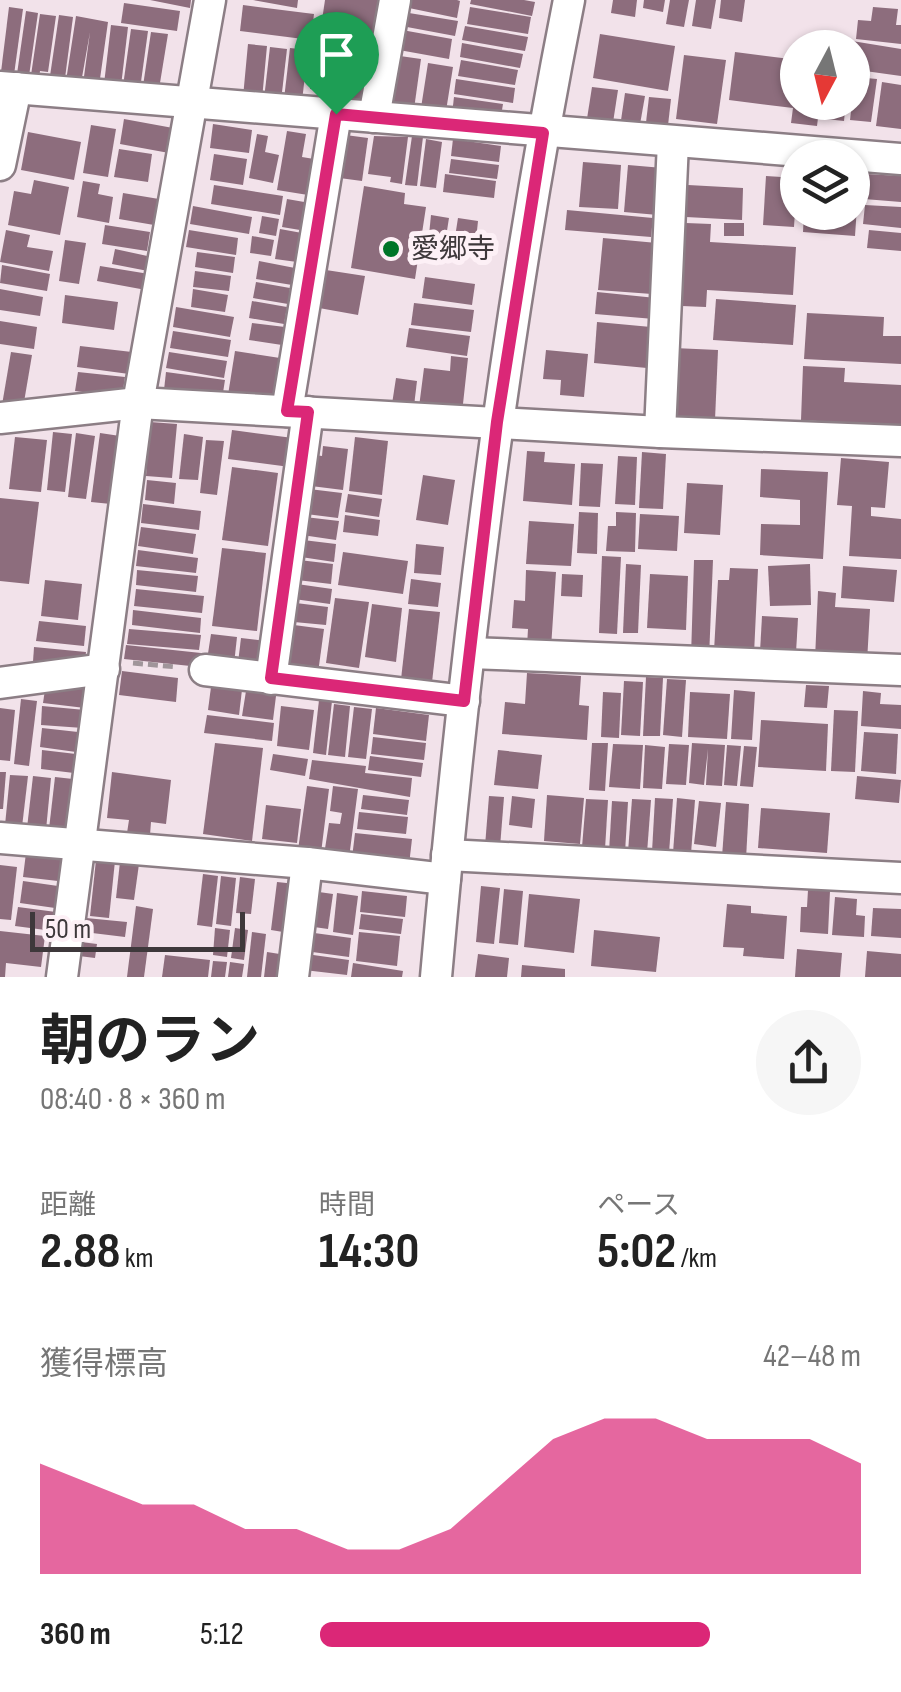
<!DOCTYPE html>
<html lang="ja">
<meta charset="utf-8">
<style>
body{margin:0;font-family:"Sofia Sans Condensed","Noto Sans JP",sans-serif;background:#f6f6f6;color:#222;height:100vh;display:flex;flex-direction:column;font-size:38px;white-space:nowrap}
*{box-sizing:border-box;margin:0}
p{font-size:32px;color:#767676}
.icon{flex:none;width:55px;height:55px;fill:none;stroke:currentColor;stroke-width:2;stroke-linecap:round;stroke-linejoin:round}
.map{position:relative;height:977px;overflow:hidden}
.sheet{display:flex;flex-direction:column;background:#fff;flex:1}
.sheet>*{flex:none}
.needle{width:65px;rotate:187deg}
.tools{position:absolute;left:780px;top:30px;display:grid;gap:20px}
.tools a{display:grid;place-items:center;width:90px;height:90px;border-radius:50%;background:#fff;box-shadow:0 2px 8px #0004;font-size:50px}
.scale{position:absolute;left:30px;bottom:25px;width:215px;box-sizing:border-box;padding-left:10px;border:5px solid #3e383b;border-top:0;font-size:28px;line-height:35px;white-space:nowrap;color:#3e383b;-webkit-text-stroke:8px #fdf0f6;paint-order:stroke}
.pin{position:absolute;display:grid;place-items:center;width:85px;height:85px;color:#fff;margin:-102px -42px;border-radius:50% 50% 50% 0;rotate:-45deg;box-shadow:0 0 10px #0007}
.pin .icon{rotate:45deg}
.round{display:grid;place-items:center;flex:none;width:105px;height:105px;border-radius:52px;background:#f6f6f6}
.head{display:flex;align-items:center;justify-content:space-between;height:170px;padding:0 40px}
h1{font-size:55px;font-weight:700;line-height:75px}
.figures{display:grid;grid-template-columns:repeat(3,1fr);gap:15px;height:170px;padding:10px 40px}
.figures div{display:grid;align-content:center}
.figures b{font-size:50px;font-weight:700}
.figures small{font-size:28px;font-weight:400}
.figures p{font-size:28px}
.chart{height:280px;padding:20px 40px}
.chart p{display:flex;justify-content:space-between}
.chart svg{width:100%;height:180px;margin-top:10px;fill:#db2777;opacity:.7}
ul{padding:0 40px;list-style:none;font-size:32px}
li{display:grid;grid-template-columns:160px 120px 1fr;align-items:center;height:75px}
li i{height:25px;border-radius:12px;background:#db2777}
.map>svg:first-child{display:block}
</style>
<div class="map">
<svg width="901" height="977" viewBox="0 0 901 977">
<rect width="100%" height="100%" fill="#f2e2ea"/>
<g fill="#8d6d7d">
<path d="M150,0H191L190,8Z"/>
<path d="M253,0H298L297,8Z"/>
<path d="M325,0H381L376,35L321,27Z"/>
<path d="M410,0H457L460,1L457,18L409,8Z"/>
<path d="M471,0H524L535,2L532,16L470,4Z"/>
<path d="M613,0H637L635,17L611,13Z"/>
<path d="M644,0H665L663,12L643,8Z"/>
<path d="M670,0H689L684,27L666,24Z"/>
<path d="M696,0H716L711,29L692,26Z"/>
<path d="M721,0H745L742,22L719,18Z"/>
<path d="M124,3L180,11L177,31L121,23Z"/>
<path d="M243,5L314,14L311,40L240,31Z"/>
<path d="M9,7L23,9L13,82L0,80Z"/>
<path d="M470,7L531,17L528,34L467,24Z"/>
<path d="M873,7L898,9L896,25H901V44L856,39L858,20L871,21Z"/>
<path d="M26,11L38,13L28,83L16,81Z"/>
<path d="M409,13L458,21L455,36L407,27Z"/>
<path d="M40,14L56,16L48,72L40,71L38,83L30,82Z"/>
<path d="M59,15L73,17L65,78L50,76Z"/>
<path d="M76,16L108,22L99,86L83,84L90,32L81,83L66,81Z"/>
<path d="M111,25L128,27L121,86L104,84Z"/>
<path d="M465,26L528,37L525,51L462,40Z"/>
<path d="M131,29L148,31L140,89L123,86Z"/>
<path d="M402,30L452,39L449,59L399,50Z"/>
<path d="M151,32L168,34L159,89L143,86Z"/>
<path d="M600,34L675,46L668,91L593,78Z"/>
<path d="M852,41L901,49V76L865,71L866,64L852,62Z"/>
<path d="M462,43L523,54L520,68L460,57Z"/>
<path d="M248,44L267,46L262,99L243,97Z"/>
<path d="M315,46L343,49L338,92L310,89Z"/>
<path d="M270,47L287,49L281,101L264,99Z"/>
<path d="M290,48L308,50L302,101L284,99Z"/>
<path d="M349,50L372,53L365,103L342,100Z"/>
<path d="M735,52L798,60V102H820L817,126L791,123L793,108L729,100Z"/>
<path d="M684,55L726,60L717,124L676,119Z"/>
<path d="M400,56L421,59L414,109L393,106Z"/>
<path d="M461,60L518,70L515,85L458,76Z"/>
<path d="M428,63L453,67L446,111L421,108Z"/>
<path d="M855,77L877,79L871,122L850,120Z"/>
<path d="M456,79L515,88L513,103L454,94Z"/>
<path d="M882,82L901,85V129L876,126Z"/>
<path d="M592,87L618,90L612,129L586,125Z"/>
<path d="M625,93L645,96L639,130L620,127Z"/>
<path d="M454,97L503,104L500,122L452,114Z"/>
<path d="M649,97L671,99L667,134L645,131Z"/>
<path d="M828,102H846L844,121L826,119Z"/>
<path d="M124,119L173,128L169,153L120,144Z"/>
<path d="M213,124L252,130L249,153L210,148Z"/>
<path d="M91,125L116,129L108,177L83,173Z"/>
<path d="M287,131L306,134L302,157L314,159L308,195L277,190Z"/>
<path d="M28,132L81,142L74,180L21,170Z"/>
<path d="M257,134L268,136L265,152L279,155L273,183L249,178Z"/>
<path d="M338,134L368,138L362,181L332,177Z"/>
<path d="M374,136L408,137L402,184L390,182L391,177L368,174Z"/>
<path d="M412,136L423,137L417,186L405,185Z"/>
<path d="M426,139L442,142L436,188L420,186Z"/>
<path d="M453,139L501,146L499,162L451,156Z"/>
<path d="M119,149L152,154L148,182L114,177Z"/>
<path d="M214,154L247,159L243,185L210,180Z"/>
<path d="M451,159L499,165L497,179L449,173Z"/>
<path d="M583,162L621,165L618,209L579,207Z"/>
<path d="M628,165L663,168L658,215L624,212Z"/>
<path d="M445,174L496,181L494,198L443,192Z"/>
<path d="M866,174L901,176V202L864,199Z"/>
<path d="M766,176L797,178L794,227L763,225Z"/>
<path d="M34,180L69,187L60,235L8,225L14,191L31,194Z"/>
<path d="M83,181L100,184L98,194L113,197L109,223L77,217Z"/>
<path d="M214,185L283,196L280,215L211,204Z"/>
<path d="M688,185L743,188L742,220L686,217Z"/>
<path d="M364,186L405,193L404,204L426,207L415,279L351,268Z"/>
<path d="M852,191L858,192L855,236L803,232L804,212H852Z"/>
<path d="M123,193L159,199L154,225L119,219Z"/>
<path d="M287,199L310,203L306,231L282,227Z"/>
<path d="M865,205L901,207V228L863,224Z"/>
<path d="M193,206L252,217L249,234L190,224Z"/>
<path d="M567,210L653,218L651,237L565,230Z"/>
<path d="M431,215L449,218L446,237L429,235Z"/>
<path d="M262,216L279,219L276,236L259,233Z"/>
<path d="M458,218L478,221L476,240L455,237Z"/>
<path d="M686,223L711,224L710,242L796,247L793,295L707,290L706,307L682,306Z"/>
<rect x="724" y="223" width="20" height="13"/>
<path d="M105,225L150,232L147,251L102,244Z"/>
<path d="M280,229L302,233L297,262L275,259Z"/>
<path d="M6,230L30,235L27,247L53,251L49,271L0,262Z"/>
<path d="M189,230L238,238L236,255L186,247Z"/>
<path d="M869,230L901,233V251L867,248Z"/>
<path d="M252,236L274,240L271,256L250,253Z"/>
<path d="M603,238L657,243L652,294L598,290Z"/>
<path d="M65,240L86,243L79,284L59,281Z"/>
<path d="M115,249L152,257L148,271L112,264Z"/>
<path d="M197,252L235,257L233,273L195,267Z"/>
<path d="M259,261L295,268L292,285L256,279Z"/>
<path d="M2,265L50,274L47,291L0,283Z"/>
<path d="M100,266L149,274L146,290L97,281Z"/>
<path d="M326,270L365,276L358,315L319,308Z"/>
<path d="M195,271L231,276L229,291L193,287Z"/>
<path d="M425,277L475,284L472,305L422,298Z"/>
<path d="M256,282L290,288L288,304L253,298Z"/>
<path d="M0,289L43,297L40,316L0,310Z"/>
<path d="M193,289L228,295L225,312L191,307Z"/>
<path d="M597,292L656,298L654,319L595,314Z"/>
<path d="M65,295L118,302L114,330L62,323Z"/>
<path d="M716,299L796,305L793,345L713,340Z"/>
<path d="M252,301L287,307L284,324L249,318Z"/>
<path d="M414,303L474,310L471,332L411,325Z"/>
<path d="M176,307L234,317L230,337L173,327Z"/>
<path d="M807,313L884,317L883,336H901V364L804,359Z"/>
<path d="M0,321L37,327L34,349L0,344Z"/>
<path d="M597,322L651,327L647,368L594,363Z"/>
<path d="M252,323L285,327L282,345L249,340Z"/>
<path d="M409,328L470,336L467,356L406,347Z"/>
<path d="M173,331L231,340L228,357L170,348Z"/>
<path d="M80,346L132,352L129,374L77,367Z"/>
<path d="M674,348L718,350L715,420L671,418Z"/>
<path d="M546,350L588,354L584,397L560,395L561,380L543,379Z"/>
<path d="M235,351L280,358L273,401L228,395Z"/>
<path d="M11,352L32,355L23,408L2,405Z"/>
<path d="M169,352L227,361L224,378L166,368Z"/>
<path d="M451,356L468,358L462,413L419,407L424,368L450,371Z"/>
<path d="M803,366L845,368L844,382L901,385V426L801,420Z"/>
<path d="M78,372L125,377L122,397L75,391Z"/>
<path d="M166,372L225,380L222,399L164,390Z"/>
<path d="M396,378L417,381L414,406L392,404Z"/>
<path d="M150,422L177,424L172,478L146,476Z"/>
<path d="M232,430L293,438L290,467L228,459Z"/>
<path d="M53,432L72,434L65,492L47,490Z"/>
<path d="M76,433L95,436L86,499L68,497Z"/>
<path d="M100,433L120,436L111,504L91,502Z"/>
<path d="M184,434L203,437L198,480L179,479Z"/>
<path d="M15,437L47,440L41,492L9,489Z"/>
<path d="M355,437L388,441L382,495L349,491Z"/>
<path d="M206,440L224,441L217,495L200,493Z"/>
<path d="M323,446L348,449L343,490L311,486L315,455L322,456Z"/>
<path d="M527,451L545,452L544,462L575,464L572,505L523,501Z"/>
<path d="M642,452L666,454L663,509L639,508Z"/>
<path d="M618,456L637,457L635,505L615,504Z"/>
<path d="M841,458L889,462L885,508L871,507V516L901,519V559L849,556L852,506L837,505Z"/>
<path d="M581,463L603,464L600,507L579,506Z"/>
<path d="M232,467L278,473L268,546L222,540Z"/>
<path d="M761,469L828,472L823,559L760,555L761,524L800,525V500L760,497Z"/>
<path d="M423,475L455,480L448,525L416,520Z"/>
<path d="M147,480L176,483L174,504L145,500Z"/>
<path d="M687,483L723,485L720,535L684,533Z"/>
<path d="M309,489L342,493L338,518L306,514Z"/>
<path d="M348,494L382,499L379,517L345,512Z"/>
<path d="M0,498L39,502L29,584L0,581Z"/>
<path d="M143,504L201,511L199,530L141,523Z"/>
<path d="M579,512L598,513L597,554L577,553Z"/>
<path d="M616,512L636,513L635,552L606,551L608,526H616Z"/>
<path d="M640,514L679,516L677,551L638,549Z"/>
<path d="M345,515L380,520L378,536L343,532Z"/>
<path d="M305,517L339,521L336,540L302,535Z"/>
<path d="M529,521L574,524L571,566L526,564Z"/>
<path d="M141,527L196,534L193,554L138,546Z"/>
<path d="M303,540L336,544L334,562L301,557Z"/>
<path d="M416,544L444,547L441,575L414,573Z"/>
<path d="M222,548L266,553L257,631L212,626Z"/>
<path d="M138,550L198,558L196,573L136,566Z"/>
<path d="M343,552L408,561L403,594L338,585Z"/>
<path d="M602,556L621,557L617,634L599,633Z"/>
<path d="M299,560L333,564L331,584L297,580Z"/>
<path d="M694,560H713L709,658L691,657Z"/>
<path d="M626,564L641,565L638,633H623Z"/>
<path d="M810,564L811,605L770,606L768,566Z"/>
<path d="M843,566L897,570L894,602L841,598Z"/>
<path d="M730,568L758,569L754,654L714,651L718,580H729Z"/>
<path d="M137,570L198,576L196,592L136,585Z"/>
<path d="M526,570L556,572L551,648L527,646L528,629L512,628L514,600L525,601Z"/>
<path d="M562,574L583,575L582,597L561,596Z"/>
<path d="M650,574L688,576L686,630L647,628Z"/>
<path d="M411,579L441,583L438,607L408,604Z"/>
<path d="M45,580L82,584L78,620L41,616Z"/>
<path d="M297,584L332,589L330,604L294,599Z"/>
<path d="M136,589L204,596L202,613L134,606Z"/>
<path d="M818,591L836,593L835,607L870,609L867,662L815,659Z"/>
<path d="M335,598L369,602L359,668L326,663Z"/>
<path d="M296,603L328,607L326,625L294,622Z"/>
<path d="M372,604L402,608L396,662L365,657Z"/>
<path d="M409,609L440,612L431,691L400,688Z"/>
<path d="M133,610L201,618L200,633L132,625Z"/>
<path d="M762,616L798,618L796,653L760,652Z"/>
<path d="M39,621L86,626L84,646L36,641Z"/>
<path d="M294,625L324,629L318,673L288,669Z"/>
<path d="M129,629L201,635L199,650L127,644Z"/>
<path d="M211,634L237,637L234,664L207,660Z"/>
<path d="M241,638L266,641L262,667L238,663Z"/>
<path d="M126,645L201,653L200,667L124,659Z"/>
<path d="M34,647L86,652L84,668L33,662Z"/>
<path d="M122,671L178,678L176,702L119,695Z"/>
<path d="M527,673L581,676L579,705L589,706L587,740L502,734L505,702L525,704Z"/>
<path d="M646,677L663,678L660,736H643Z"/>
<path d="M667,679L686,680L682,737L663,735Z"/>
<path d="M624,681L643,682L640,736L621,735Z"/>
<path d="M46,683L87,688L85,708L43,703Z"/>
<path d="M806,685L829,686L827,708L804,707Z"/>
<path d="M211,687L242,690L239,715L208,710Z"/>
<path d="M734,690L755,692L752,740L731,739Z"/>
<path d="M246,691L276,696L273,720L242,716Z"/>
<path d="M863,691L881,693L880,704L901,705V729L861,726Z"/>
<path d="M603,692L621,693L619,738L601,737Z"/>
<path d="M690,692L730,694L727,739L688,737Z"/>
<path d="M21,699L37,701L29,766L14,764Z"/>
<path d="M319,700L332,701L326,755L313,753Z"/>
<path d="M334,704L350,706L345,757L328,755Z"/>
<path d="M42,706L85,710L83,728L41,725Z"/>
<path d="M281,706L314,710L309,750L277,746Z"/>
<path d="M354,707L372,709L366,759L348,757Z"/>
<path d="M0,708L15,710L10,761L0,760Z"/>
<path d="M376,708L429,715L426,741L373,734Z"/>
<path d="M834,710L858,711L855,772L831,771Z"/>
<path d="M207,715L274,723L272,741L204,733Z"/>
<path d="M761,720L828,724L826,771L758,767Z"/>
<path d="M42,728L78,732L76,752L40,747Z"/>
<path d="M864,732L898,734L896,774L861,771Z"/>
<path d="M373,737L426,743L424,760L371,754Z"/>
<path d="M215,743L263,748L252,841L203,834Z"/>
<path d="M592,743H608L605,791L589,790Z"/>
<path d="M692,743L725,745L722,786L706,785L708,749L704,785L689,783Z"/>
<path d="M613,744L643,745L640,789L609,787Z"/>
<path d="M669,744L689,745L686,785L666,784Z"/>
<path d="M645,745L665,747L662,789L643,788Z"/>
<path d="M727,745L741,746L737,786L724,785Z"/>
<path d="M744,746L757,747L753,787L740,786Z"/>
<path d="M42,750L76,754L74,773L41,769Z"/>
<path d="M498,750L542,755L538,789L494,785Z"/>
<path d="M273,754L308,759L305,776L270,770Z"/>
<path d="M370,756L423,763L421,777L368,770Z"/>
<path d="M312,760L366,766L365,773L412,778L410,797L309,779Z"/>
<path d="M0,772H6L3,809H0Z"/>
<path d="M112,772L171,780L166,824L151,822L150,835L127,833L129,820L107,818Z"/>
<path d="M10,775L28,776L22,827L5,825Z"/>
<path d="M33,776L51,778L46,830L27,828Z"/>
<path d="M857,776L901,780L899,803L855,799Z"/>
<path d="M55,777L73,779L67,831L49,829Z"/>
<path d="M307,786L329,789L321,853L298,850Z"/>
<path d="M333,786L358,789L349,858L324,855L329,823L340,824L342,813L330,811Z"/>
<path d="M363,795L409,800L407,815L361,809Z"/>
<path d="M547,795L584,798L580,844L544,841Z"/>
<path d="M489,796L504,797L500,847L485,846Z"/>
<path d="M512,796L535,799L532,828L509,825Z"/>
<path d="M655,798L673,799L669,853L652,852Z"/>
<path d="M677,798L695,800L691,854L673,853Z"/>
<path d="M586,799L608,800L605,849L582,847Z"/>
<path d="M632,799L651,800L647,853L628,852Z"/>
<path d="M612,801L628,802L625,853L609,852Z"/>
<path d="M699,801L721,803L716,847L694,844Z"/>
<path d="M726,802L749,804L746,859L722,857Z"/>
<path d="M266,805L301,809L297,843L262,839Z"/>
<path d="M761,808L830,813L827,853L758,848Z"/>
<path d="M359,812L408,817L406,834L357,829Z"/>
<path d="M355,833L412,839L409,865L352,858Z"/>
<path d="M26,853L61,858L58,881L23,877Z"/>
<path d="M96,860L115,861L109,918L90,916Z"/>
<path d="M120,862L139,864L134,900L116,898Z"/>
<path d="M0,865L17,867L11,920L0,919Z"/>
<path d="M203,874L218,876L212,927L197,925Z"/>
<path d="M221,876L236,878L231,926L216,924Z"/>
<path d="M240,877L255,879L251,914L236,913Z"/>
<path d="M23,881L58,886L55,908L20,903Z"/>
<path d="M277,882L296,884L289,933L271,930Z"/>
<path d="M481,886L500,888L494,944L476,942Z"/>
<path d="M504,889L523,891L518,945L499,943Z"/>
<path d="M808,890L830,891L828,934L800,932L801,907H807Z"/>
<path d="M312,891L333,894L328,929L307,926Z"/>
<path d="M362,891L407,896L405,917L360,912Z"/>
<path d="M337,893L358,896L353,935L333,932Z"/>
<path d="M529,894L580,899L574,953L524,947Z"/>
<path d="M835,897L857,899L856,915L865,916L864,937L832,935Z"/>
<path d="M727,904L751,906V913L787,916L784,959L743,956L744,948L723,947Z"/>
<path d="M136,906L153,909L144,977H127Z"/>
<path d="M18,907L56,912L53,931L15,926Z"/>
<path d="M873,908L901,909V938L871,936Z"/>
<path d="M361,914L403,919L401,934L359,929Z"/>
<path d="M86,918L127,922L125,937L84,932Z"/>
<path d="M215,928L230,930L227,957L213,955Z"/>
<path d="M235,928L248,930L244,960L231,958Z"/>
<path d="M594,930L660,937L656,972L591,966Z"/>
<path d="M0,931L45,936L41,967L6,963L5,977H0Z"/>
<path d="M252,932L266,934L261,977H247Z"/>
<path d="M307,932L351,938L349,957L305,951Z"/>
<path d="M359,932L400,936L397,966L356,961Z"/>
<path d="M81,942L97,944L95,958L79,956Z"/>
<path d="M797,949L842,953L840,977H795Z"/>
<path d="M867,951L901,954V977H865Z"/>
<path d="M267,952L286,955L283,977H264Z"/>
<path d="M306,954L349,960L347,975L304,970Z"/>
<path d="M478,954L509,958L507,977H475Z"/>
<path d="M165,955L210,960L208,977H162Z"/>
<path d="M213,961L227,962L225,977H211Z"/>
<path d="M230,962L244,964L242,977H228Z"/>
<path d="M353,963L403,971L402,977H351Z"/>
<path d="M522,965L565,969V977H521Z"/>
</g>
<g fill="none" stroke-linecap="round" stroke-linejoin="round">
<defs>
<g id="minor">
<path d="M0,87L901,159"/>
<path d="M374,117L395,0"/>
<path d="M0,165L16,88"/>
<path d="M287,411L336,114"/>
<path d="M0,418L138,403L660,432L901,441"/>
<path d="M660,432L673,142"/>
<path d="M470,653L901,670"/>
<path d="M205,670L464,701"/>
<path d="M271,679L308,412"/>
<path d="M0,683L104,669"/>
<path d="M0,838L307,863L445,879"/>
<path d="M447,855L901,878"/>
<path d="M62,977L138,403L210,0"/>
<path d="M293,977L307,863"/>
<path d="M436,977C465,650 505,322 569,0"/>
</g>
</defs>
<use href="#minor" stroke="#8c7e85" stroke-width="35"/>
<path stroke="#a0959a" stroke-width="5" stroke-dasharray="10 5" stroke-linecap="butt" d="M133,663L177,667"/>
<use href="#minor" stroke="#fff" stroke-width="30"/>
</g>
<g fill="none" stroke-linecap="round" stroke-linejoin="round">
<defs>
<path id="route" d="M336,114L543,133L497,422L464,701L271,678L308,412L287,411Z"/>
</defs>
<use href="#route" stroke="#fff" stroke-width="20"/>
<use href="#route" stroke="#db2777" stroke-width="12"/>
</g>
<circle fill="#007529" stroke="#fdf0f6" stroke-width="4" cx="391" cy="249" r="10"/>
<g text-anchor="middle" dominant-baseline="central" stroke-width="10" stroke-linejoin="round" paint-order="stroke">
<g font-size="28" fill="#3e383b" stroke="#fdf0f6" text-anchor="start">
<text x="411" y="249">愛郷寺</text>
</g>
</g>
</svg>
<div class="tools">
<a><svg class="needle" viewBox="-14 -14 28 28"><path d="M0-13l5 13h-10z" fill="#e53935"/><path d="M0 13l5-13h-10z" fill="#767676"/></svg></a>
<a><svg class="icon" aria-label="layers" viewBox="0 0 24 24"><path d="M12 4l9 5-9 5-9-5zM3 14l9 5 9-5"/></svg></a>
</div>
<div class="scale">50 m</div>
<div class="pin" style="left:336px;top:114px;background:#1e9e55"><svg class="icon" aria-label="arrive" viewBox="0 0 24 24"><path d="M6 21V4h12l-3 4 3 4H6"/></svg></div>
</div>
<section class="sheet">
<div class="head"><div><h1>朝のラン</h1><p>08:40 · 8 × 360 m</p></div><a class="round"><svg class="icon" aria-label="share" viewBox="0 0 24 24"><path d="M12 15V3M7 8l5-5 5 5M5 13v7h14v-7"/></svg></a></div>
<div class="figures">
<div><p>距離</p><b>2.88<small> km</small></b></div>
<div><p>時間</p><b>14:30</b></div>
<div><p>ペース</p><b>5:02<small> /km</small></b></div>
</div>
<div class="chart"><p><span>獲得標高</span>42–48 m</p>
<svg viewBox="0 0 160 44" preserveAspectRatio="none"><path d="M0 44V17L10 22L20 27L30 27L40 33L50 33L60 38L70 38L80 33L90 22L100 11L110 6L120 6L130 11L140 11L150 11L160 17V44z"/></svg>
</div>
<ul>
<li><b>360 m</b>5:12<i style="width:72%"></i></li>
</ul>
</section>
